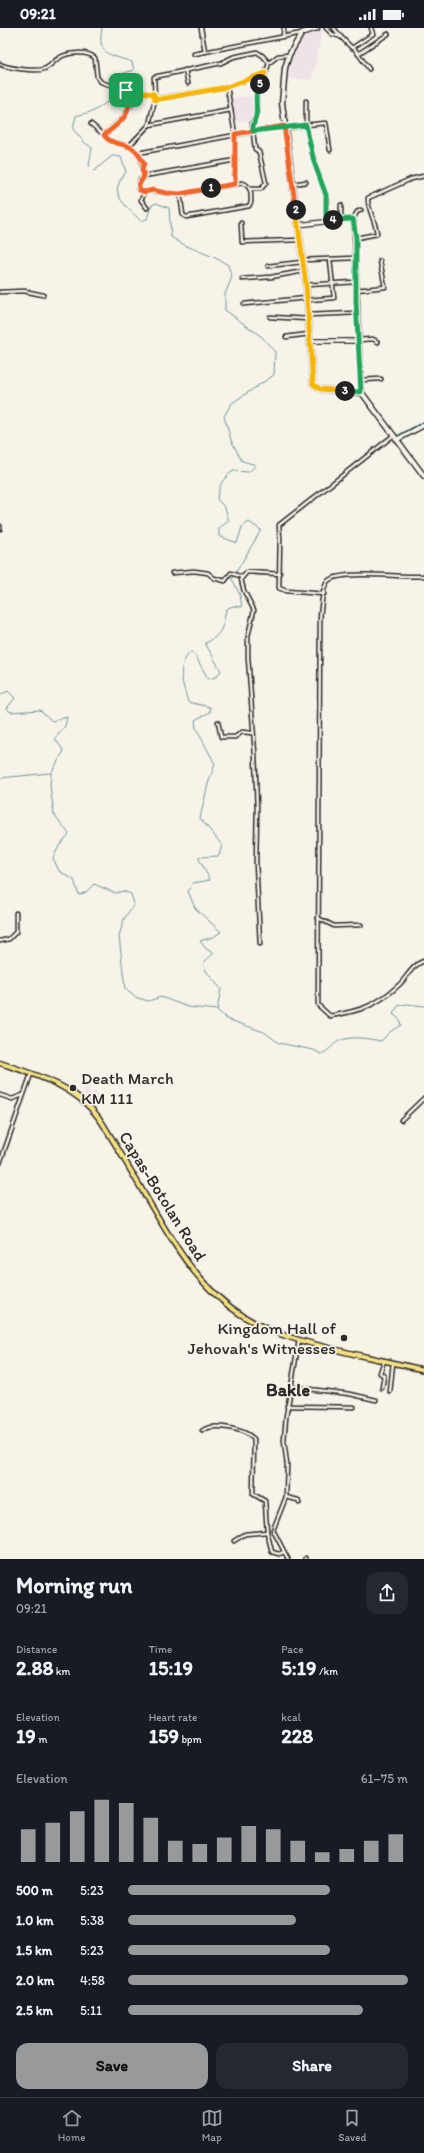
<!DOCTYPE html>
<meta charset="utf-8">
<style>
body{margin:0;font-family:Itim,sans-serif;background:#242831;color:#f1f3f6;height:100vh;display:flex;flex-direction:column;font-size:15px;white-space:nowrap}
*{box-sizing:border-box;margin:0}
p{font-size:13px;color:#9ea1a6}
.icon{flex:none;width:22px;height:22px;fill:none;stroke:currentColor;stroke-width:2;stroke-linecap:round;stroke-linejoin:round}
.map{position:relative;height:1531px;overflow:hidden}
.side{display:flex;flex-direction:column;background:#171b24;flex:1}
.side>*{flex:none}
.pin{position:absolute;display:grid;place-items:center;width:34px;height:34px;color:#fff;margin:-17px;border-radius:8px;box-shadow:0 2px 6px #0006}
.km{position:absolute;width:20px;height:20px;margin:-10px;border-radius:50%;background:#222;color:#fff;font-size:11px;line-height:20px;text-align:center}
.round{display:grid;place-items:center;flex:none;width:42px;height:42px;border-radius:12px;background:#242831}
.headline{display:flex;align-items:center;justify-content:space-between;height:68px;padding:0 16px}
h1{font-size:22px;font-weight:800;line-height:30px}
.stats{display:grid;grid-template-columns:repeat(3,1fr);gap:6px;height:68px;padding:4px 16px}
.stats div{display:grid;align-content:center}
.stats b{font-size:20px;font-weight:800}
.stats small{font-size:11px;font-weight:400}
.stats p{font-size:11px}
.chart{height:112px;padding:8px 16px}
.chart p{display:flex;justify-content:space-between}
.chart svg{width:100%;height:72px;margin-top:4px;stroke:#98999b;stroke-width:6}
.action{display:flex;gap:8px;margin-top:auto;padding:8px 16px}
.action a{flex:1;height:46px;border-radius:12px;background:#98999b;color:#111;font-size:16px;font-weight:800;line-height:46px;text-align:center}
.action a+a{background:#242831;color:#f1f3f6}
ul{padding:0 16px;list-style:none;font-size:13px}
li{display:grid;grid-template-columns:64px 48px 1fr;align-items:center;height:30px}
li i{height:10px;border-radius:5px;background:#98999b}
.status{display:flex;justify-content:space-between;align-items:center;height:28px;padding:0 20px;background:#171b24;direction:ltr}
.status svg{height:11px;fill:currentColor}
.menu{display:flex;justify-content:space-around;align-items:center;height:56px;border-top:1px solid #363941;background:#171b24;font-size:11px;color:#9ea1a6}
.menu a{display:grid;justify-items:center;gap:2px}
.menu .on{color:#98999b}
.map>svg:first-child{display:block}
</style>
<div class="status"><b>09:21</b><svg viewBox="0 0 49 12"><path d="M0 12V9h3v3zM5 12V6h3v6zM10 12V3h3v9zM15 12V0h3v12zM26 1h20v11H26zM47 4h2v5h-2z"/></svg></div>
<div class="map">
<svg width="424" height="1531" viewBox="0 0 424 1531">
<rect width="100%" height="100%" fill="#f7f3e8"/>
<filter id="ink" filterUnits="userSpaceOnUse"><feTurbulence type="fractalNoise" baseFrequency=".025" numOctaves="2"/><feDisplacementMap in="SourceGraphic" scale="8" xChannelSelector="R" yChannelSelector="G"/><feConvolveMatrix kernelMatrix="1 2 1 2 8 2 1 2 1" color-interpolation-filters="sRGB"/></filter>
<g filter="url(#ink)">
<g fill="#efe3ea">
<path d="M323,0L312,52L286,50L289,27L304,7Z"/>
<path d="M254,68V89L251,92L234,94L231,70Z"/>
<path d="M86,1061L91,1066L95,1063L101,1069L94,1079L82,1069Z"/>
</g>
<g fill="none" stroke-linecap="round" stroke-linejoin="round">
<g stroke="#6b96a5" stroke-width="1">
<path d="M102,0C97,28 109,26 132,34L134,42L109,50L111,56"/>
<path d="M112,59L116,68L94,83L76,88L73,101L84,114L92,120L89,138L94,143L112,128L121,129L126,144C123,148 119,153 118,158C114,170 133,185 141,193L147,191L151,178L156,175L169,180L171,209C189,222 210,225 228,237L232,249L225,266V282L262,309L275,324L274,347L232,375L224,388L231,412L242,433L256,437L249,444L233,443C222,451 219,457 217,471L225,480L229,493L219,500V508L237,515L242,499L249,494L261,502L232,551L240,567L242,579L233,578L226,581C223,598 222,608 205,615L221,643L216,649L208,651L195,627L191,624C175,639 183,656 188,674L210,679V684L195,692L196,700L215,736L208,756L200,790L222,817L219,828L198,829L210,852L193,855L188,863L195,880L221,904L213,909L200,913L206,921L214,925L203,935L206,943L221,961L217,982L227,991L264,1004L279,1015L314,1022L321,1026C329,1023 332,1017 339,1013C351,1007 369,1011 381,1013L391,1003L401,997L399,991L393,986L398,978L407,976L424,978"/>
<path d="M0,667L8,663L15,670L7,680L10,684L40,682L52,693L67,689L65,698L55,711L64,723L51,745L50,758L54,786L69,806L59,818L53,830L59,843L74,852L79,867L86,864L94,856L115,865L123,863L131,866L134,876L124,891L119,908L125,961L135,969L148,973L161,969L188,979L217,982"/>
<path d="M0,750L50,745"/>
</g>
<path stroke="#95ddf7" stroke-width="3" d="M398,408L424,394"/>
<defs>
<g id="minor">
<path d="M201,0L205,24"/>
<path d="M326,0L332,6L341,9L352,20L373,6L371,0"/>
<path d="M334,0L341,9"/>
<path d="M283,8L284,0"/>
<path d="M354,20L369,41"/>
<path d="M194,26L302,5"/>
<path d="M358,26L388,6"/>
<path d="M0,36C7,40 35,44 44,41C50,39 53,33 59,30C67,24 88,23 95,30L97,49L101,54L123,62L154,66"/>
<path d="M185,42L188,55"/>
<path d="M227,59L235,106V156"/>
<path d="M155,71L227,59L265,45"/>
<path d="M306,73V97L326,95L330,122"/>
<path d="M91,96L104,107L122,91L131,77L126,62"/>
<path d="M149,97L231,82"/>
<path d="M285,101L306,97L314,134L326,167V193"/>
<path d="M104,107L110,113L129,118"/>
<path d="M138,125L284,98"/>
<path d="M144,148C139,132 146,131 129,118L149,97L155,71L154,49L221,35L233,29L257,24L263,28L269,35"/>
<path d="M293,156L306,154"/>
<path d="M251,161H261L266,155L259,124L255,121L252,95L256,89L257,61L264,51L269,35L278,28L289,27"/>
<path d="M145,164L138,161L140,152L144,148L236,132"/>
<path d="M341,177V191"/>
<path d="M147,180L141,172L145,164L149,163L180,166L242,155C252,158 251,166 251,174L249,178L186,189L183,187L180,166"/>
<path d="M353,191L357,184L361,182"/>
<path d="M241,195L242,214L299,212"/>
<path d="M356,210L377,206C377,197 366,177 368,170L411,151L424,148"/>
<path d="M302,232L356,230"/>
<path d="M268,238L302,234"/>
<path d="M242,251L271,249L304,243"/>
<path d="M306,257L356,254"/>
<path d="M356,262L385,259L380,233"/>
<path d="M0,264L24,263L43,267"/>
<path d="M307,272L334,270L330,231"/>
<path d="M244,276L307,270"/>
<path d="M308,287L357,285"/>
<path d="M270,289L309,291"/>
<path d="M286,309L309,306"/>
<path d="M358,312L373,311L378,314"/>
<path d="M361,352L381,351"/>
<path d="M0,501V498"/>
<path d="M172,545L194,543L208,545L214,550L225,553L231,545L242,549"/>
<path d="M424,548C407,550 336,541 327,554C322,562 320,586 320,596L318,977L330,988C360,983 377,978 400,956C407,949 413,936 424,933"/>
<path d="M324,566L286,563L279,560L280,511L279,497L394,407"/>
<path d="M218,694L221,709H235L242,704L252,705"/>
<path d="M318,890L334,898L361,897"/>
<path d="M0,913L9,911L16,904V885"/>
<path d="M260,916L256,834L257,781L255,726L248,629V608L254,582L244,563L241,551L247,544L280,546"/>
<path d="M0,1067L12,1071L23,1067"/>
<path d="M401,1092L424,1070"/>
<path d="M0,1135L31,1046"/>
<path d="M291,1359L350,1366L376,1372"/>
<path d="M382,1360L384,1348L380,1345L384,1333"/>
<path d="M390,1364L393,1335"/>
<path d="M287,1378L354,1379"/>
<path d="M202,1403C212,1394 245,1401 254,1411L253,1466L265,1473L267,1504L272,1524L279,1526L284,1524"/>
<path d="M286,1469L298,1472L299,1475"/>
<path d="M234,1513L245,1506L267,1504"/>
<path d="M288,1531L273,1502L286,1469L287,1437L284,1413L286,1389L299,1312"/>
<path d="M306,1531V1530"/>
</g>
<g id="tertiary">
<path d="M298,197L348,191L354,193L361,364"/>
<path d="M310,313H358"/>
</g>
<g id="secondary">
<path d="M317,0L302,5L289,27L285,40L282,75L306,257L313,356L320,361L362,365L424,448"/>
<path d="M398,411L424,397"/>
</g>
<path id="primary" d="M0,1035C39,1048 80,1059 103,1096C119,1122 134,1148 149,1174C183,1232 213,1282 280,1306C326,1322 376,1330 424,1342"/>
</defs>
<use href="#minor" stroke="#2b2b2b" stroke-width="5.5"/>
<use href="#tertiary" stroke="#2b2b2b" stroke-width="6"/>
<use href="#secondary" stroke="#2b2b2b" stroke-width="7"/>
<use href="#primary" stroke="#2b2b2b" stroke-width="7"/>
<use href="#minor" stroke="#f7f3e8" stroke-width="2.5"/>
<use href="#tertiary" stroke="#f7f3e8" stroke-width="3.5"/>
<use href="#secondary" stroke="#f7f3e8" stroke-width="4"/>
<use href="#primary" stroke="#f7e281" stroke-width="4"/>
</g>
</g>
<g fill="none" stroke-linecap="round" stroke-linejoin="round" filter="url(#ink)">
<defs>
<path id="split-1" d="M126,62C136,84 120,95 104,107C110,116 121,115 130,119C137,122 140,129 144,136L142,142L144,148L139,157V162L145,164L153,162L166,165L180,166L211,160"/>
<path id="split-2" d="M211,160L235,156V106L284,98L296,182"/>
<path id="split-3" d="M296,182L306,257L313,356L320,361L345,363"/>
<path id="split-4" d="M333,192L353,191L356,210V274L361,364L345,363"/>
<path id="split-5" d="M260,56C253,67 258,77 256,88C255,94 252,96 253,103L306,97L314,134L326,167V193L333,192"/>
<path id="split-6" d="M126,62L154,66L155,72L227,59L265,45L260,56"/>
</defs>
<use href="#split-1" stroke="#fff" stroke-width="8"/>
<use href="#split-2" stroke="#fff" stroke-width="8"/>
<use href="#split-3" stroke="#fff" stroke-width="8"/>
<use href="#split-4" stroke="#fff" stroke-width="8"/>
<use href="#split-5" stroke="#fff" stroke-width="8"/>
<use href="#split-6" stroke="#fff" stroke-width="8"/>
<use href="#split-1" stroke="#f0652b" stroke-width="5"/>
<use href="#split-2" stroke="#f0652b" stroke-width="5"/>
<use href="#split-3" stroke="#f5b400" stroke-width="5"/>
<use href="#split-4" stroke="#22a559" stroke-width="5"/>
<use href="#split-5" stroke="#22a559" stroke-width="5"/>
<use href="#split-6" stroke="#f5b400" stroke-width="5"/>
</g>
<g fill="#2b2b2b" stroke="#f7f3e8" stroke-width="1.5">
<circle cx="73" cy="1060" r="4"/>
<circle cx="344" cy="1310" r="4"/>
</g>
<g text-anchor="middle" dominant-baseline="central" stroke-width="3.5" stroke-linejoin="round" paint-order="stroke">
<g font-size="17" fill="#2b2b2b" stroke="#f7f3e8" text-anchor="start">
<text x="81" y="1050">Death March<tspan x="81" dy="20">KM 111</tspan></text>
<text x="336" y="1300" text-anchor="end">Kingdom Hall of<tspan x="336" dy="20">Jehovah's Witnesses</tspan></text>
</g>
<g font-size="17" fill="#2b2b2b" stroke="#f7f3e8">
<text transform="translate(163 1168) rotate(58)">Capas-Botolan Road</text>
</g>
<g font-size="18" font-weight="bold" fill="#2b2b2b" stroke="#f7f3e8">
<text x="288" y="1362">Bakle</text>
</g>
</g>
</svg>
<div class="pin" style="left:126px;top:62px;background:#1e9e55"><svg class="icon" aria-label="arrive" viewBox="0 0 24 24"><path d="M6 21V4h12l-3 4 3 4H6"/></svg></div>
<b class="km" style="left:211px;top:160px">1</b>
<b class="km" style="left:296px;top:182px">2</b>
<b class="km" style="left:345px;top:363px">3</b>
<b class="km" style="left:333px;top:192px">4</b>
<b class="km" style="left:260px;top:56px">5</b>
</div>
<section class="side">
<div class="headline"><div><h1>Morning run</h1><p>09:21</p></div><a class="round"><svg class="icon" aria-label="share" viewBox="0 0 24 24"><path d="M12 15V3M7 8l5-5 5 5M5 13v7h14v-7"/></svg></a></div>
<div class="stats">
<div><p>Distance</p><b>2.88<small> km</small></b></div>
<div><p>Time</p><b>15:19</b></div>
<div><p>Pace</p><b>5:19<small> /km</small></b></div>
</div>
<div class="stats">
<div><p>Elevation</p><b>19<small> m</small></b></div>
<div><p>Heart rate</p><b>159<small> bpm</small></b></div>
<div><p>kcal</p><b>228</b></div>
</div>
<div class="chart"><p><span>Elevation</span>61–75 m</p>
<svg viewBox="0 0 160 44" preserveAspectRatio="none"><path d="M5 44V24M15 44V20M25 44V13M35 44V6M45 44V8M55 44V17M65 44V31M75 44V33M85 44V29M95 44V22M105 44V24M115 44V31M125 44V38M135 44V36M145 44V31M155 44V27"/></svg>
</div>
<ul>
<li><b>500 m</b>5:23<i style="width:72%"></i></li>
<li><b>1.0 km</b>5:38<i style="width:60%"></i></li>
<li><b>1.5 km</b>5:23<i style="width:72%"></i></li>
<li><b>2.0 km</b>4:58<i style="width:100%"></i></li>
<li><b>2.5 km</b>5:11<i style="width:84%"></i></li>
</ul>
<div class="action"><a>Save</a><a>Share</a></div>
</section>
<nav class="menu">
<a class="on"><svg class="icon" aria-label="home" viewBox="0 0 24 24"><path d="M3 11l9-7 9 7M6 9v11h12V9"/></svg>Home</a>
<a><svg class="icon" aria-label="map" viewBox="0 0 24 24"><path d="M3 6l6-2 6 2 6-2v14l-6 2-6-2-6 2zM9 4v14M15 6v14"/></svg>Map</a>
<a><svg class="icon" aria-label="saved" viewBox="0 0 24 24"><path d="M7 4h10v16l-5-4-5 4z"/></svg>Saved</a>
</nav>
